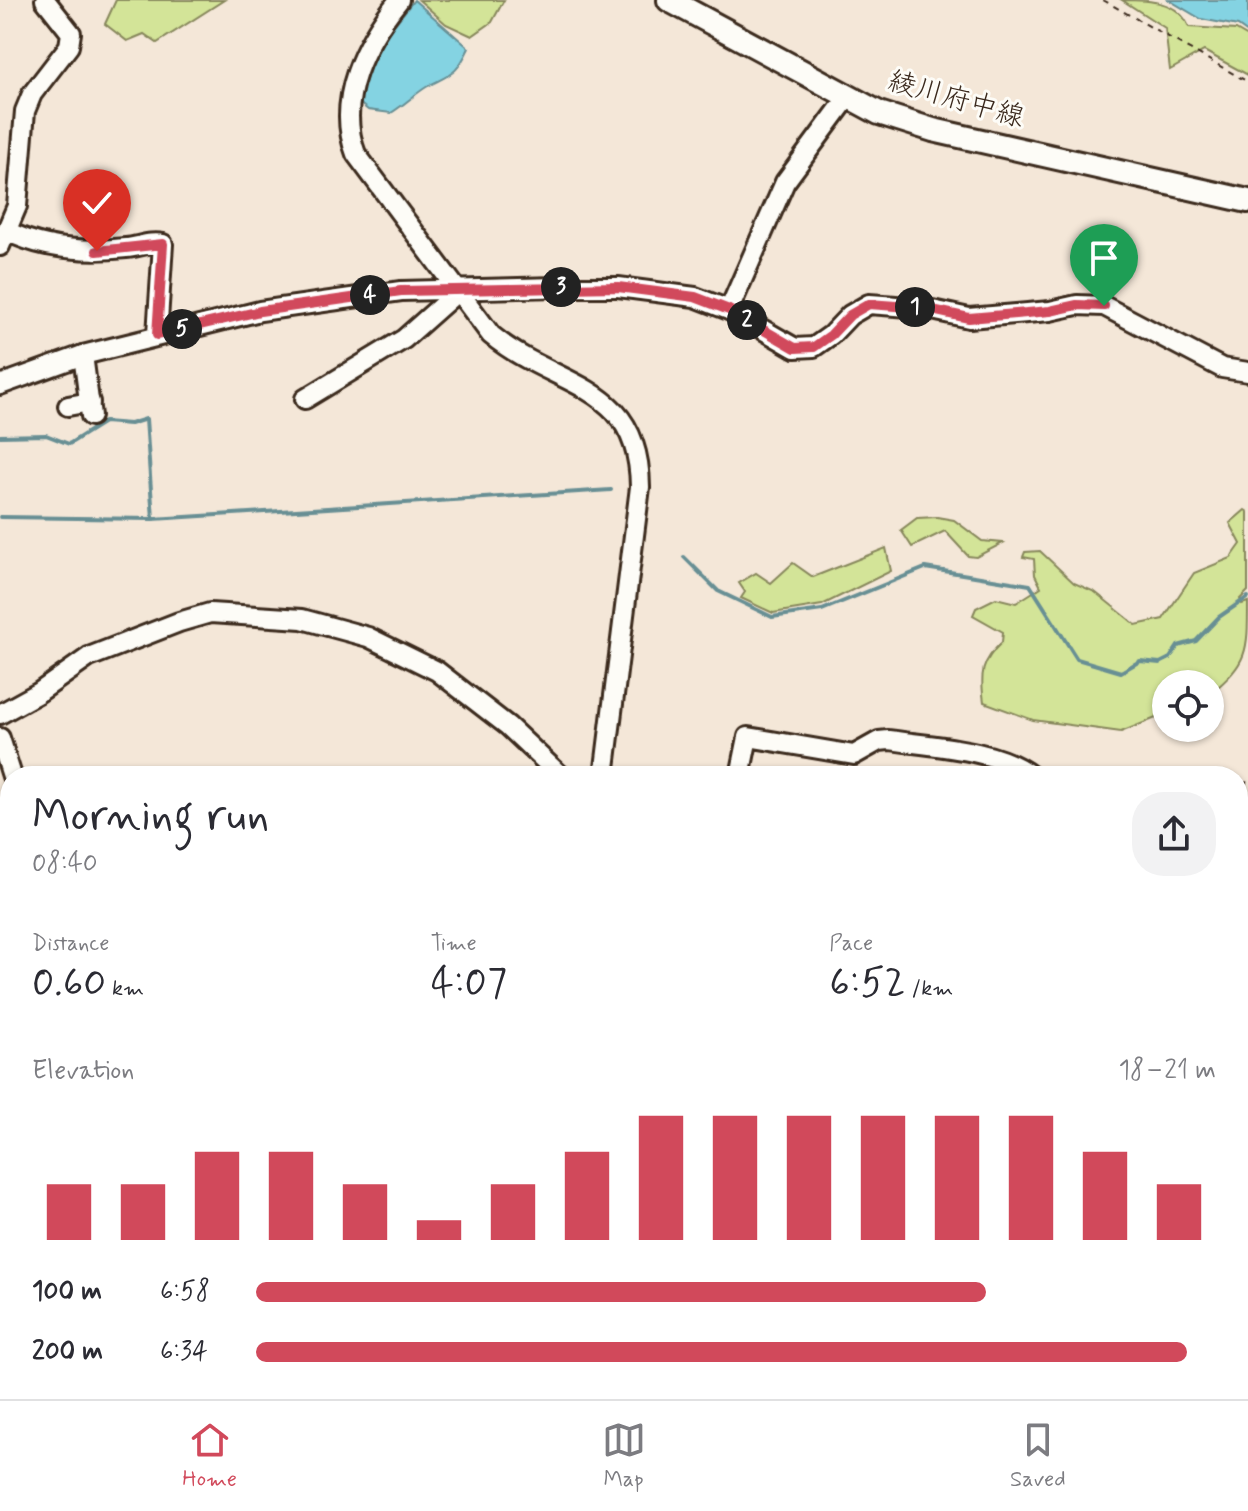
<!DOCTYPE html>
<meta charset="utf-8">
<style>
body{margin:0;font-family:Mynerve,"Klee One",sans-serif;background:#f2f2f3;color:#2b2b33;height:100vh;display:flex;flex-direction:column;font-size:30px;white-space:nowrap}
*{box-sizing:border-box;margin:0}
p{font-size:26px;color:#7c7c81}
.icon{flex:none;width:44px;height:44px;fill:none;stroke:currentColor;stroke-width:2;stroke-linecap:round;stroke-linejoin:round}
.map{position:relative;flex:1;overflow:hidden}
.panel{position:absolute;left:0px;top:766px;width:1248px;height:634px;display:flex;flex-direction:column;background:#fff;border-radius:32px 32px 0 0;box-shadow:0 2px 6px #0004}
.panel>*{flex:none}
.buttons{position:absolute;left:1152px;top:670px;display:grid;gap:16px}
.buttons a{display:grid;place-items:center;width:72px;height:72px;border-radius:50%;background:#fff;box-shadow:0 2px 6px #0004;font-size:40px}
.pin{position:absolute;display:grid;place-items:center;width:68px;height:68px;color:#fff;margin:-82px -34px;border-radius:50% 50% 50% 0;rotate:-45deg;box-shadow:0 0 8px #0007}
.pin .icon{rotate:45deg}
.km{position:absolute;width:40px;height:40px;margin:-20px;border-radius:50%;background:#222;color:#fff;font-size:22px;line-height:40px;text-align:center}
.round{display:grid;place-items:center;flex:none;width:84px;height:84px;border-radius:32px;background:#f2f2f3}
.head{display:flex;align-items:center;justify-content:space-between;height:136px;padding:0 32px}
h1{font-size:44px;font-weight:600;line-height:60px}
.stats{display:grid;grid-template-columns:repeat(3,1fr);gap:12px;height:136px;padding:8px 32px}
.stats div{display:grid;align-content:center}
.stats b{font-size:40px;font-weight:600}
.stats small{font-size:22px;font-weight:400}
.stats p{font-size:22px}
.chart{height:224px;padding:16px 32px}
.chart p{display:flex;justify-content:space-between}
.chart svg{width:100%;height:144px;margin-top:8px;stroke:#d1495b;stroke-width:6}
ul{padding:0 32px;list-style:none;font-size:26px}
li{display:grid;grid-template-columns:128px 96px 1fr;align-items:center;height:60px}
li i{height:20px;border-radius:10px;background:#d1495b}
.tab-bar{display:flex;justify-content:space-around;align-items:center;height:112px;border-top:2px solid #e1e1e2;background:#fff;font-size:22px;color:#7c7c81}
.tab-bar a{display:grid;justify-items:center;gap:4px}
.tab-bar .active{color:#d1495b}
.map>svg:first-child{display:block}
</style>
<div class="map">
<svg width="1248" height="1399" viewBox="0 0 1248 1399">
<rect width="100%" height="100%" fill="#f4e7d8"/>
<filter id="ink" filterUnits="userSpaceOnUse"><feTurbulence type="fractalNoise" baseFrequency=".0125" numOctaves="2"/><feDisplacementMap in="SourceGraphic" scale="16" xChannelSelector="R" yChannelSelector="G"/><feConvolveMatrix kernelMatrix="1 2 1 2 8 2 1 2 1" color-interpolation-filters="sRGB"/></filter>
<g filter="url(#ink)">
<g fill="#d3e498" stroke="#87875b" stroke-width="2">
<path d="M116,0H224L157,43L144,34L127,41L105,24Z"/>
<path d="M419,0H504L492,22L472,36L446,24Z"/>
<path d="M1122,0C1148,0 1178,0 1189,27L1236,30L1248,37V75L1204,51L1170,70L1165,28Z"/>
<path d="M1245,510L1248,512V591L1240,599L1242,604L1248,602C1248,653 1248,662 1210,694V684H1166V714L1121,732L1033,720L984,702C980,674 981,662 1002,642L1003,632L973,615L976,608L996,598L1016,603L1041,587L1035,575L1034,559L1023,557L1025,552L1040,551L1074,583L1095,592L1136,625L1163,619L1194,573L1231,558L1241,544L1230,523Z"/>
<path d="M937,517L954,520L982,541L1003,543L976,557L968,556L945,531L912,547L901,530L917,518Z"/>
<path d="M886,548L891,571L822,605L773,613L741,598L745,592L739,583L756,573L771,583L793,563L813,577Z"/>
<path d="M1248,1286V1346L1238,1353V1290Z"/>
<path d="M1018,1390H1135L1124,1399H1009L1003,1392Z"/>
</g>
<g fill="#84d3e2" stroke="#678f94" stroke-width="2">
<path d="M414,0L469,48C456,75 453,73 428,86C416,93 404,105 391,113L368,110L358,102L378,46Z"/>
<path d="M1169,0H1248V33L1238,26L1201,19Z"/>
<path d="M0,809L10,811V913L0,915Z"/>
<path d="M0,1315L10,1319V1390H86L84,1399H21L0,1391Z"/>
</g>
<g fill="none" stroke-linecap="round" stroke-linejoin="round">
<g stroke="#678f94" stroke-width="4">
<path d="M0,436L46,435L69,444L104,422L130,424L146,419L153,519L611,490"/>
<path d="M0,517L153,519"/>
<path d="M684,557L718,591L772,617L822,610L925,568L1030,585L1077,659L1121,672L1140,661L1160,663L1170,658L1178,646L1196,641L1219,617L1248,597"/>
<path d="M1238,916L1248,926"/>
<path d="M1238,996H1248"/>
<path d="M0,1053L10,1052"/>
<path d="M1238,1325L1248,1320"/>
<path d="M822,1390L838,1399"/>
<path d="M928,1390L934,1399"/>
<path d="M1006,1395L1117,1397L1125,1390"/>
<path d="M847,1399L867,1396L888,1399"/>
<path d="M891,1399L901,1390"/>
</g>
<defs>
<g id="minor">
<path d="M399,0C365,42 335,100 356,154L491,335C558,390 639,381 640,487L604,776"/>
<path d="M7,231C44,250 86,252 126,248C138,247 151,241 163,244L157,335"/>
<path d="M0,246L17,206L25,111L32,94L69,46L71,33L45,0"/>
<path d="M729,310L785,182L848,97"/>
<path d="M83,355L91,416"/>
<path d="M0,385L83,355L260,311L401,291L557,287H618L695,297L729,310L795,348L814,347L831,335L850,315L869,304L923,308L969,318L1050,311L1077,305L1104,306L1222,368L1248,372"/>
<path d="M305,399L404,339L457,292"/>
<path d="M68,406L90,402"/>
<path d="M0,714L38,693L89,657L179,622L210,613L302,619L368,637L437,671L508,726L561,776"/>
<path d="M0,738L12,776"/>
<path d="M740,776L748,737L854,755L879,741L889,740C930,746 999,749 1031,776"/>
<path d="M0,921L10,918"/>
<path d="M0,1043L10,1042"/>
<path d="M1238,1089L1248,1092"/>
<path d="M0,1216L10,1234"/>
<path d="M0,1303L10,1311"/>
<path d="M116,1390L122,1399"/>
<path d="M509,1390L516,1399"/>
<path d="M676,1390L685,1399"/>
<path d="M705,1390L720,1399"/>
<path d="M983,1390L994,1399"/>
<path d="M213,1399L220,1390"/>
<path d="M453,1399L466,1390"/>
</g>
<path id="major" d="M669,0L879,113L933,130L1248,201"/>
</defs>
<use href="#minor" stroke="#3b2a1e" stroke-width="24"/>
<use href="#major" stroke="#3b2a1e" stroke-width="28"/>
<g stroke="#3b2a1e" stroke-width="2" stroke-dasharray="6 6" stroke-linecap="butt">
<path d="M1103,0L1248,82"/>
<path d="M1238,810L1248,776"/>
</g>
<use href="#minor" stroke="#fdfcf7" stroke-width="18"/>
<use href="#major" stroke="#fdfcf7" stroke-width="22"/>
</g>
</g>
<g fill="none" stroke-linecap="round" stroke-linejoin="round" filter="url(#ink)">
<defs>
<path id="route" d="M97,251L163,244L157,335L260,311L401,291L618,287L695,297L729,310L795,348L814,347L831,335L850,315L869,304L923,308L969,318L1050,311L1077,305L1104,306"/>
</defs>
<use href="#route" stroke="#fff" stroke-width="16"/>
<use href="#route" stroke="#d1495b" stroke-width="10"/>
</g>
<g text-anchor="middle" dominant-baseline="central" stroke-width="6" stroke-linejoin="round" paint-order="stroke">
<g font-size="28" fill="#3b2a1e" stroke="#fdfcf7">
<text transform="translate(956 100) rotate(16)">綾川府中線</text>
</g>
</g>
</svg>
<div class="buttons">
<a><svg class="icon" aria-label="locate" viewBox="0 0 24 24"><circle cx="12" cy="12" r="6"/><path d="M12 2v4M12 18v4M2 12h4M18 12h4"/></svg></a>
</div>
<div class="pin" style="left:1104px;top:306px;background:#1e9e55"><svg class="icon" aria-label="arrive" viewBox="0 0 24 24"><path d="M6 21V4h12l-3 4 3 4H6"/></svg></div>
<div class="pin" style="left:97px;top:251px;background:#d93025"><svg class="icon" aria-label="check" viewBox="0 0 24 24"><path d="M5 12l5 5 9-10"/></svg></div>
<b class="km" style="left:915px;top:307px">1</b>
<b class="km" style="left:747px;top:320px">2</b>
<b class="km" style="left:561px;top:287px">3</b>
<b class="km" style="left:370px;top:295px">4</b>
<b class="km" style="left:182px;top:329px">5</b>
<section class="panel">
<div class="head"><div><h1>Morning run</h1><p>08:40</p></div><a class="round"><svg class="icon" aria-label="share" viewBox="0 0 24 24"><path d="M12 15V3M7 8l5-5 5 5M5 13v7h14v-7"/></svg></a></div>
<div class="stats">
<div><p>Distance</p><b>0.60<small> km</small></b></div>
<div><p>Time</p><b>4:07</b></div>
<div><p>Pace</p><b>6:52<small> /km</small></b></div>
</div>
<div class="chart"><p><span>Elevation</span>18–21 m</p>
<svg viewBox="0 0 160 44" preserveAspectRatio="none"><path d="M5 44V27M15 44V27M25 44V17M35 44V17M45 44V27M55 44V38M65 44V27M75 44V17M85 44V6M95 44V6M105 44V6M115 44V6M125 44V6M135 44V6M145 44V17M155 44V27"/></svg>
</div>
<ul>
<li><b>100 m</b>6:58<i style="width:76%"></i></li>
<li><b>200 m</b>6:34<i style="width:97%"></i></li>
</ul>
</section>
</div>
<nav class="tab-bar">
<a class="active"><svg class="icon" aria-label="home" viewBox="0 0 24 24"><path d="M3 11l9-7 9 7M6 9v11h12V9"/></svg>Home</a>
<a><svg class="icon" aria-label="map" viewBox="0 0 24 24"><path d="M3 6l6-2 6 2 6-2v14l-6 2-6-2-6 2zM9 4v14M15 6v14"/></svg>Map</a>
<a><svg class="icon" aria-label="saved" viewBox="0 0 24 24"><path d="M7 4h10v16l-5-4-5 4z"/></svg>Saved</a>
</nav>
